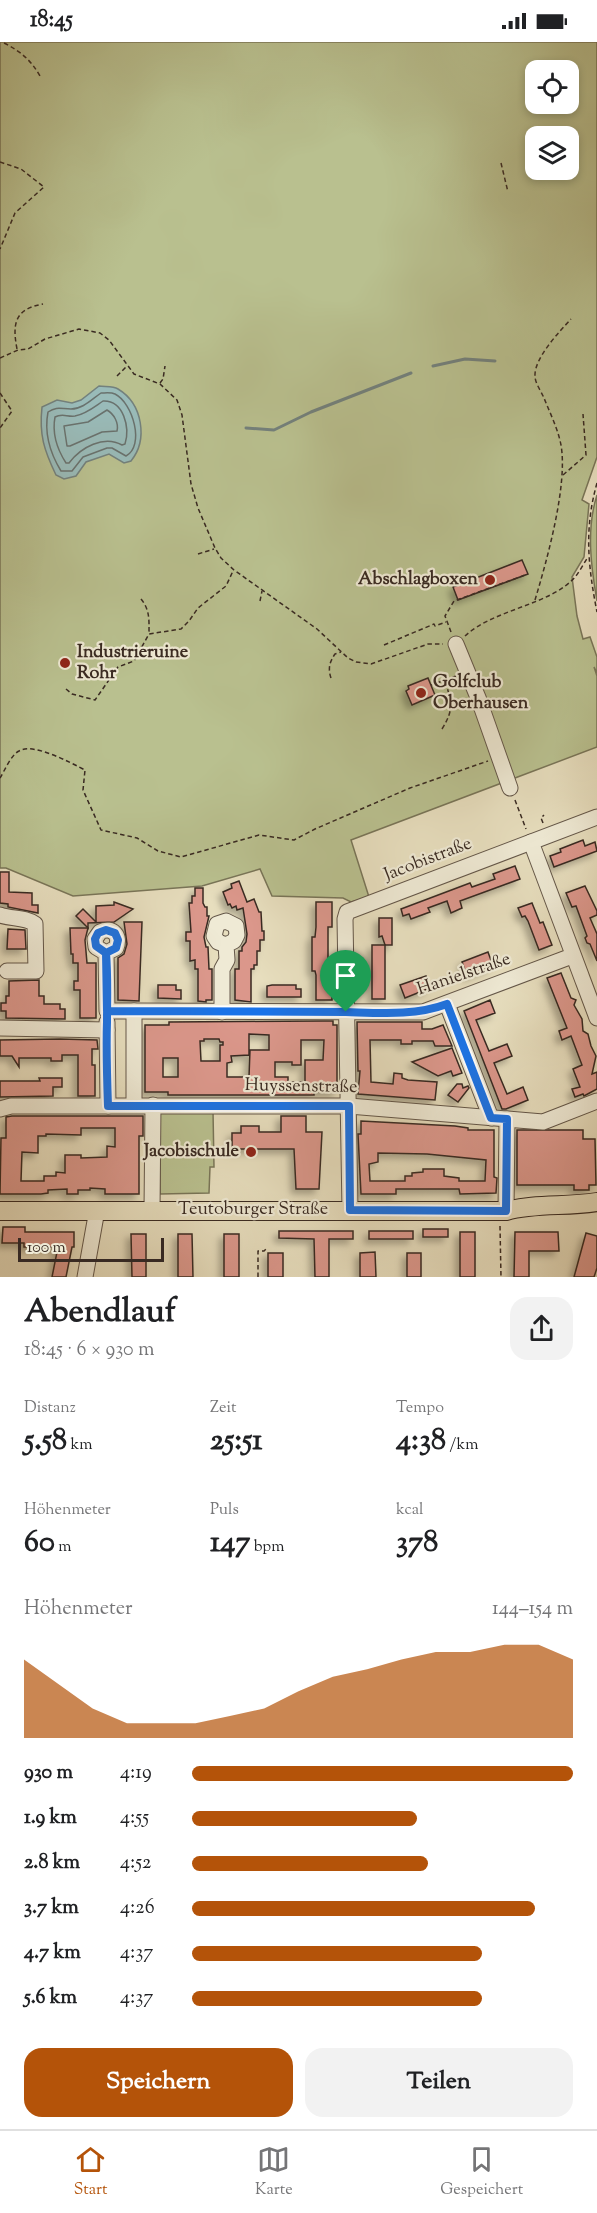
<!DOCTYPE html>
<html lang="de">
<meta charset="utf-8">
<style>
body{margin:0;font-family:"Sorts Mill Goudy",serif;background:#f2f2f2;color:#202124;height:100vh;display:flex;flex-direction:column;font-size:22px;white-space:nowrap}
*{box-sizing:border-box;margin:0}
p{font-size:20px;color:#757577}
.icon{flex:none;width:33px;height:33px;fill:none;stroke:currentColor;stroke-width:2;stroke-linecap:round;stroke-linejoin:round}
.map{position:relative;height:1235px;overflow:hidden}
.sheet{display:flex;flex-direction:column;background:#fff;flex:1}
.sheet>*{flex:none}
.fabs{position:absolute;left:525px;top:18px;display:grid;gap:12px}
.fabs a{display:grid;place-items:center;width:54px;height:54px;border-radius:12px;background:#fff;box-shadow:0 3px 9px #0003;font-size:30px}
.scale{position:absolute;left:18px;bottom:15px;width:146px;box-sizing:border-box;padding-left:6px;border:3px solid #392a22;border-top:0;font-size:16px;line-height:21px;white-space:nowrap;color:#392a22;-webkit-text-stroke:4px #efead5;paint-order:stroke}
.pin{position:absolute;display:grid;place-items:center;width:51px;height:51px;color:#fff;margin:-62px -26px;border-radius:50% 50% 50% 0;rotate:-45deg;box-shadow:0 0 6px #0007}
.pin .icon{rotate:45deg}
.round{display:grid;place-items:center;flex:none;width:63px;height:63px;border-radius:18px;background:#f2f2f2}
.summary{display:flex;align-items:center;justify-content:space-between;height:102px;padding:0 24px}
h1{font-size:33px;font-weight:800;line-height:45px}
.metrics{display:grid;grid-template-columns:repeat(3,1fr);gap:9px;height:102px;padding:6px 24px}
.metrics div{display:grid;align-content:center}
.metrics b{font-size:30px;font-weight:800}
.metrics small{font-size:16px;font-weight:400}
.metrics p{font-size:16px}
.chart{height:168px;padding:12px 24px}
.chart p{display:flex;justify-content:space-between}
.chart svg{width:100%;height:108px;margin-top:6px;fill:#b45309;opacity:.7}
.primary-button{display:flex;gap:12px;margin-top:auto;padding:12px 24px}
.primary-button a{flex:1;height:69px;border-radius:18px;background:#b45309;color:#fff;font-size:24px;font-weight:800;line-height:69px;text-align:center}
.primary-button a+a{background:#f2f2f2;color:#202124}
ul{padding:0 24px;list-style:none;font-size:20px}
li{display:grid;grid-template-columns:96px 72px 1fr;align-items:center;height:45px}
li i{height:15px;border-radius:8px;background:#b45309}
.status{display:flex;justify-content:space-between;align-items:center;height:42px;padding:0 30px;background:#fff;direction:ltr}
.status svg{height:16px;fill:currentColor}
.tabs{display:flex;justify-content:space-around;align-items:center;height:84px;border-top:2px solid #e0e0e0;background:#fff;font-size:16px;color:#757577}
.tabs a{display:grid;justify-items:center;gap:3px}
.tabs .current{color:#b45309}
.map>svg:first-child{display:block}
</style>
<div class="status"><b>18:45</b><svg viewBox="0 0 49 12"><path d="M0 12V9h3v3zM5 12V6h3v6zM10 12V3h3v9zM15 12V0h3v12zM26 1h20v11H26zM47 4h2v5h-2z"/></svg></div>
<div class="map">
<svg width="597" height="1235" viewBox="0 0 597 1235">
<defs>
<filter id="shadow"><feDropShadow dx="-4.5" dy="4.5" stdDeviation="3" flood-color="#0004"/></filter>
</defs>
<rect width="100%" height="100%" fill="#e7debe"/>
<filter id="stains"><feTurbulence type="fractalNoise" baseFrequency=".00333" numOctaves="4"/><feColorMatrix values="0 0 0 0 .2 0 0 0 0 .09 0 0 0 0 .02 0 0 0 .5 -.17"/></filter>
<radialGradient id="worn" r=".72"><stop offset=".6" stop-color="#630" stop-opacity="0"/><stop offset="1" stop-color="#630" stop-opacity=".3"/></radialGradient>
<g fill="#b9c08f" stroke="#797558" stroke-width="1.5" fill-rule="evenodd">
<path d="M0,0H597V415L582,458L589,462L584,515L572,535L577,574L583,597L590,595L597,615V631L594,625L597,634V705L351,798L369,855L351,860L343,856L272,854L260,827L202,844L73,854L6,826H0ZM536,28H568V62H536ZM536,94H568V128H536Z"/>
<path d="M597,453V559C591,525 586,487 597,453Z"/>
<path d="M160,1069H213L214,1125H210L209,1151L160,1152Z"/>
</g>
<path fill="#99bbb9" stroke="#73817d" stroke-width="1.5" d="M99,344C105,345 113,344 118,347C143,362 148,398 131,419L124,421L109,412L86,420L76,434L64,437L56,433C44,408 39,393 42,365L57,358L72,361L81,358Z"/>
<g fill="none" stroke-linecap="round" stroke-linejoin="round">
<g stroke="#69726e" stroke-width="1.5">
<path d="M101,351C105,351 111,350 115,352C133,361 145,404 126,414L112,406H107L83,415L72,429H61C50,411 44,391 48,370C57,364 61,367 71,367C83,367 92,357 101,351Z"/>
<path d="M103,359C124,358 130,386 125,402L122,403C104,393 81,405 69,421H66C57,407 52,391 55,375C62,371 67,375 75,374C86,372 94,365 103,359Z"/>
<path d="M107,368C114,372 119,381 117,389L102,390L70,404H67L64,384L88,380Z"/>
</g>
<g stroke="#73817d" stroke-width="3">
<path d="M433,324L465,317L495,319"/>
<path d="M246,386L274,388L311,370L411,331"/>
</g>
</g>
<g fill="#db978b" stroke="#392a22" stroke-width="1.5" fill-rule="evenodd" filter="url(#shadow)">
<path d="M522,518L528,532L458,558L453,545Z"/>
<path d="M428,636L435,653L412,663L406,649L409,647L408,644Z"/>
<path d="M583,798L585,804L595,800L597,809L554,825L550,814L561,810L560,807Z"/>
<path d="M515,824L520,837L460,859L462,866L451,871L447,859L428,866L430,870L411,877L409,872L403,874L401,867L470,841L472,845L495,837L493,832Z"/>
<path d="M0,830H9V850L32,851V863H38V871L8,865V862L0,861Z"/>
<path d="M239,839L247,860L254,857L259,870H261L262,889H264V898H260V909H257V923H254V927H251V960L235,958V927H239V909H242V905L246,900L247,892L243,866L237,868L236,864L232,866L230,862L228,863L223,850L232,846L231,842Z"/>
<path d="M585,844L597,869V873L590,876L597,892V919L590,902L587,901L585,896L587,894L576,864L572,865L566,851Z"/>
<path d="M195,846H203V861L205,865H207V874H209L204,895L206,905H208L209,927H212V958H206V960L198,959V927H195V918L190,919V899H186V890H191L189,861H192V854H195Z"/>
<path d="M114,860L133,867L114,880L88,881V886L76,874L83,867L96,880V864L114,863Z"/>
<path d="M316,860H332V885H328V933H332V958H316V933L315,929H312V895H315L316,885Z"/>
<path d="M532,861L540,881L543,880L552,903L539,908L528,879L525,874L522,875L518,866Z"/>
<path d="M379,876H392V903H385L382,894L379,895Z"/>
<path d="M124,880H142L139,959L118,958V916L124,912L127,902Z"/>
<path d="M70,886H88L85,898L87,921H96V976H80V948H74V939H78V921H73V912H71Z"/>
<path d="M8,887L25,888L26,907H7Z"/>
<rect x="372" y="903" width="13" height="54"/>
<path d="M488,910L493,924L467,934L462,920Z"/>
<path d="M561,931L571,956L576,958L574,963L582,977L583,989L588,992L591,1004L596,1014L592,1032L597,1030V1047L584,1054L583,1052L575,1055L572,1047L580,1045L573,1027L582,1023L571,994L562,998L559,989L567,986L547,936Z"/>
<path d="M426,934L430,946L405,956L400,943Z"/>
<path d="M39,938V954H44V962H60V967H65V977L6,976V969H1V961H6V954H9V939Z"/>
<path d="M158,943H176V948H181V957L158,956Z"/>
<path d="M272,943H296V947H301V955H267V944Z"/>
<path d="M490,958L495,971L476,978L489,1009L507,1002L512,1014L494,1021L507,1052L523,1045L528,1058L506,1067H502L464,969Z"/>
<path d="M323,979H333V983H337V1050H314V1053H168V1050H145V983H169V980ZM249,992L269,993V1008H250L249,1035H227V1021L232,1020L231,1014L249,1013ZM204,997H219L220,1000H223V1003H220V1019H201L200,999H204ZM301,998H324L323,1018H305V1040H288V1035H275V1020H292V1023H301ZM163,1016H178V1035H163Z"/>
<path d="M357,980H422V987H432L443,983L452,1004H435L433,999H412V1002H401V998H370L371,1040L393,1042L394,1031L402,1032V1036L408,1038L437,1040L435,1058L358,1052L360,1029H358Z"/>
<path d="M60,997L97,998L98,1007H92V1023H95V1054H78V1013H62V1019H51V1016H19V1025L12,1014H0V998Z"/>
<path d="M452,1006L462,1031L453,1034L451,1029L438,1034L412,1020Z"/>
<path d="M39,1036H62V1045H53V1054L0,1055V1039H40Z"/>
<path d="M457,1042H462L463,1046L468,1044L469,1046L458,1060L448,1053Z"/>
<path d="M12,1074H143V1094H139V1152H105V1147L90,1146V1148H78V1152H67V1147L48,1148V1151L41,1152H0L1,1096H6V1075ZM81,1086H115V1105L107,1104V1115L81,1116V1113H65V1131L56,1130V1134H44V1139H21L22,1110L38,1111V1094H46V1092L81,1093Z"/>
<path d="M281,1074H306V1090H322L319,1147H296L294,1107H232V1091H241V1084H259V1090H281Z"/>
<path d="M361,1079L455,1084L468,1086V1088H494V1135L497,1136L496,1151L460,1152L459,1147H396V1152H361L358,1092H361ZM378,1111L427,1112L486,1118L485,1139H459V1136L444,1134V1127H423V1130L412,1131V1134H405V1139H370L369,1122L378,1120Z"/>
<path d="M517,1088H583V1097H595L596,1143H589V1148H574V1143H517Z"/>
<path d="M3,1185H25V1190H74V1205H72L66,1235H52L58,1205H24V1201H2Z"/>
<rect x="423" y="1187" width="25" height="8"/>
<path d="M279,1189H353V1197H329V1235H315L314,1197L279,1196Z"/>
<rect x="369" y="1189" width="44" height="8"/>
<rect x="460" y="1190" width="15" height="45"/>
<path d="M515,1190H558L559,1209H529V1235H514Z"/>
<path d="M586,1191L597,1194V1226L594,1235H574Z"/>
<path d="M131,1192H146V1235H132Z"/>
<path d="M178,1192H192L193,1235H178Z"/>
<rect x="224" y="1192" width="15" height="43"/>
<path d="M375,1210L376,1235H360V1211Z"/>
<rect x="268" y="1211" width="15" height="24"/>
<rect x="407" y="1211" width="14" height="24"/>
</g>
<g fill="none" stroke-linecap="round" stroke-linejoin="round">
<defs>
<g id="minor">
<path d="M456,602L479,658L510,746"/>
<path d="M531,800L597,976"/>
<path d="M0,873C11,877 26,875 35,882L36,929H7"/>
<path d="M106,911L96,905L95,897L100,890C113,884 121,894 116,906L106,911L107,969H134V1063"/>
<path d="M447,962L491,1076"/>
<path d="M134,969L423,970L572,914"/>
<path d="M222,970V927L227,918L226,903L234,899L237,893L236,884L226,879L217,882L214,894L218,900L226,903"/>
<path d="M107,980L108,1064"/>
<path d="M0,986L107,988"/>
<path d="M0,1067L11,1064H349L543,1080L597,1059"/>
<path d="M152,1168L153,1063"/>
<path d="M350,1168L345,877L347,870L597,775"/>
<path d="M506,1169L507,1077"/>
<path d="M85,1235L97,1168"/>
</g>
<path id="major" d="M0,1169H506C535,1161 567,1165 597,1160"/>
</defs>
<use href="#minor" stroke="#645749" stroke-width="17"/>
<use href="#major" stroke="#392a22" stroke-width="20"/>
<g stroke="#392a22" stroke-width="1.5" stroke-dasharray="4.5 3" stroke-linecap="butt">
<path d="M4,1C20,9 31,18 40,34"/>
<path d="M0,120L21,127L44,145L15,171L0,207"/>
<path d="M501,121L508,150"/>
<path d="M17,307C12,281 15,267 43,262"/>
<path d="M0,316L18,308L28,307L45,297L79,287L100,291L109,298L134,332L160,342L177,358L182,373L191,442L198,466L215,506L221,516L234,528L317,587L348,616L356,620L371,622L428,602H443"/>
<path d="M117,334L127,324"/>
<path d="M160,341L163,337L165,324"/>
<path d="M0,351L12,369L0,386"/>
<path d="M563,433L586,413L583,372"/>
<path d="M597,441C584,487 588,524 597,570"/>
<path d="M198,512L214,507"/>
<path d="M141,557C150,568 149,578 149,591"/>
<path d="M535,558C547,518 568,443 561,403C558,387 550,371 544,356C541,349 535,341 535,334C534,316 560,289 571,277"/>
<path d="M260,559L262,549"/>
<path d="M451,590L445,574L454,559L528,532"/>
<path d="M465,594C494,567 551,563 575,535C580,529 584,521 588,515"/>
<path d="M384,603L434,582L435,584L446,580"/>
<path d="M331,636C328,627 329,621 335,612L341,610"/>
<path d="M431,643L456,634"/>
<path d="M66,647L72,652L95,658L118,625L134,619L149,592L181,587L189,579L198,566L226,544L233,529"/>
<path d="M442,687C455,666 451,660 445,638"/>
<path d="M0,736C5,728 11,713 19,709C33,700 71,721 85,728L83,748L101,788L137,796L158,809L181,815L259,793L294,798L315,787L410,746L488,719"/>
<path d="M515,758L526,787"/>
<path d="M543,781L541,776L544,773"/>
<path d="M436,814L439,821"/>
<path d="M500,1184L501,1235"/>
<path d="M258,1235V1209H264L267,1206"/>
</g>
<use href="#minor" stroke="#efead5" stroke-width="15"/>
<use href="#major" stroke="#e7debe" stroke-width="18"/>
</g>
<g fill="none" stroke-linecap="round" stroke-linejoin="round">
<defs>
<path id="route" d="M346,970L107,969L106,911L116,906L118,898L115,891L106,888L98,891L95,897L96,904L106,911C108,934 107,957 107,980C106,1008 107,1036 108,1064H349L350,1168L506,1169L507,1077L491,1076L447,962C415,974 380,971 346,970"/>
</defs>
<use href="#route" stroke="#fff" stroke-width="12"/>
<use href="#route" stroke="#1a73e8" stroke-width="8"/>
</g>
<g fill="#8f2418" stroke="#efead5" stroke-width="2">
<circle cx="490" cy="538" r="6"/>
<circle cx="65" cy="621" r="6"/>
<circle cx="421" cy="651" r="6"/>
<circle cx="251" cy="1110" r="6"/>
</g>
<g text-anchor="middle" dominant-baseline="central" stroke-width="4.5" stroke-linejoin="round" paint-order="stroke">
<g font-size="18" font-weight="bold" fill="#392a22" stroke="#efead5" text-anchor="end">
<text x="478" y="538">Abschlagboxen</text>
<text x="77" y="611" text-anchor="start">Industrieruine<tspan x="77" dy="21">Rohr</tspan></text>
<text x="433" y="641" text-anchor="start">Golfclub<tspan x="433" dy="21">Oberhausen</tspan></text>
<text x="239" y="1110">Jacobischule</text>
</g>
<g font-size="18" fill="#392a22" stroke="#efead5">
<text transform="translate(428 818) rotate(-21)">Jacobistraße</text>
<text transform="translate(464 933) rotate(-19)">Hanielstraße</text>
<text transform="translate(301 1045) rotate(1)">Huyssenstraße</text>
<text x="253" y="1168">Teutoburger Straße</text>
</g>
</g>
<rect width="100%" height="100%" filter="url(#stains)"/>
<rect width="100%" height="100%" fill="url(#worn)"/>
</svg>
<div class="fabs">
<a><svg class="icon" aria-label="locate" viewBox="0 0 24 24"><circle cx="12" cy="12" r="6"/><path d="M12 2v4M12 18v4M2 12h4M18 12h4"/></svg></a>
<a><svg class="icon" aria-label="layers" viewBox="0 0 24 24"><path d="M12 4l9 5-9 5-9-5zM3 14l9 5 9-5"/></svg></a>
</div>
<div class="scale">100 m</div>
<div class="pin" style="left:346px;top:970px;background:#1e9e55"><svg class="icon" aria-label="arrive" viewBox="0 0 24 24"><path d="M6 21V4h12l-3 4 3 4H6"/></svg></div>
</div>
<section class="sheet">
<div class="summary"><div><h1>Abendlauf</h1><p>18:45 · 6 × 930 m</p></div><a class="round"><svg class="icon" aria-label="share" viewBox="0 0 24 24"><path d="M12 15V3M7 8l5-5 5 5M5 13v7h14v-7"/></svg></a></div>
<div class="metrics">
<div><p>Distanz</p><b>5.58<small> km</small></b></div>
<div><p>Zeit</p><b>25:51</b></div>
<div><p>Tempo</p><b>4:38<small> /km</small></b></div>
</div>
<div class="metrics">
<div><p>Höhenmeter</p><b>60<small> m</small></b></div>
<div><p>Puls</p><b>147<small> bpm</small></b></div>
<div><p>kcal</p><b>378</b></div>
</div>
<div class="chart"><p><span>Höhenmeter</span>144–154 m</p>
<svg viewBox="0 0 160 44" preserveAspectRatio="none"><path d="M0 44V12L10 22L20 32L30 38L40 38L50 38L60 35L70 32L80 25L90 19L100 16L110 12L120 9L130 9L140 6L150 6L160 12V44z"/></svg>
</div>
<ul>
<li><b>930 m</b>4:19<i style="width:100%"></i></li>
<li><b>1.9 km</b>4:55<i style="width:59%"></i></li>
<li><b>2.8 km</b>4:52<i style="width:62%"></i></li>
<li><b>3.7 km</b>4:26<i style="width:90%"></i></li>
<li><b>4.7 km</b>4:37<i style="width:76%"></i></li>
<li><b>5.6 km</b>4:37<i style="width:76%"></i></li>
</ul>
<div class="primary-button"><a>Speichern</a><a>Teilen</a></div>
</section>
<nav class="tabs">
<a class="current"><svg class="icon" aria-label="home" viewBox="0 0 24 24"><path d="M3 11l9-7 9 7M6 9v11h12V9"/></svg>Start</a>
<a><svg class="icon" aria-label="map" viewBox="0 0 24 24"><path d="M3 6l6-2 6 2 6-2v14l-6 2-6-2-6 2zM9 4v14M15 6v14"/></svg>Karte</a>
<a><svg class="icon" aria-label="saved" viewBox="0 0 24 24"><path d="M7 4h10v16l-5-4-5 4z"/></svg>Gespeichert</a>
</nav>
